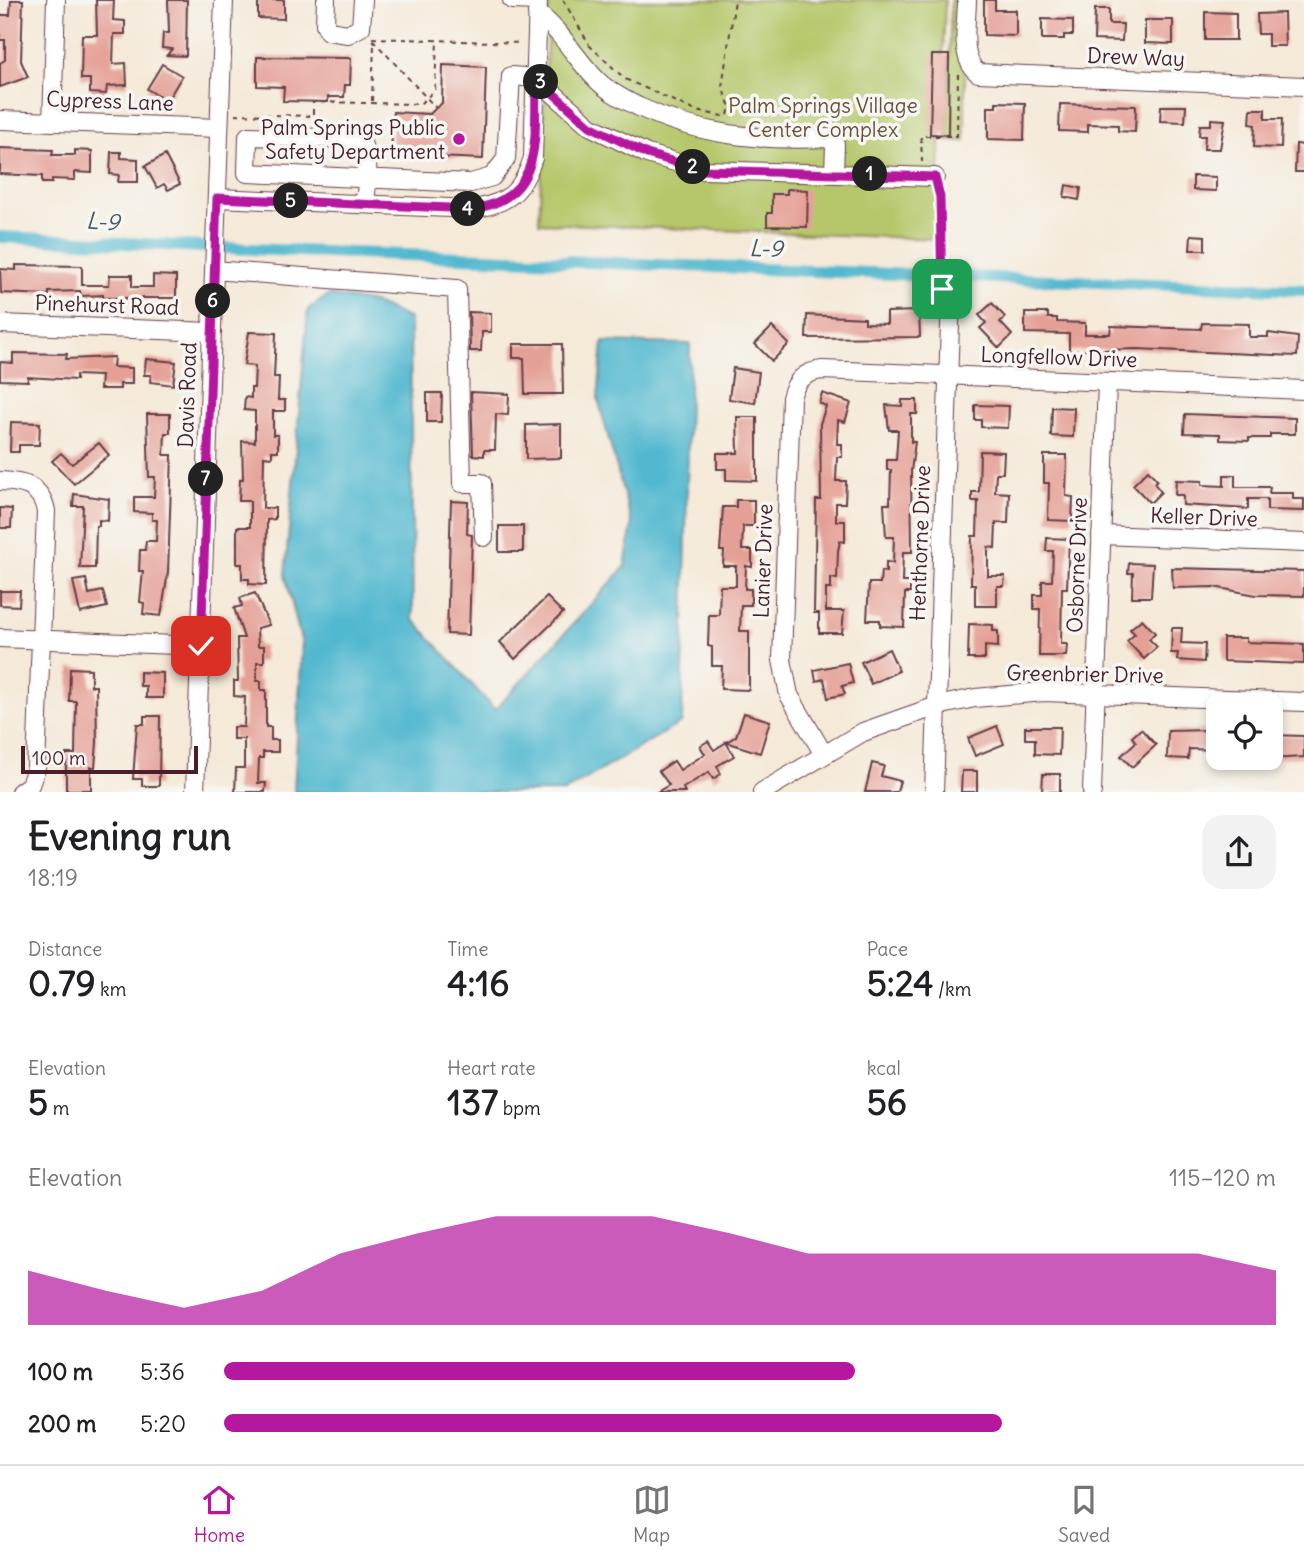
<!DOCTYPE html>
<meta charset="utf-8">
<style>
body{margin:0;font-family:Delius,sans-serif;background:#f2f2f2;color:#202124;height:100vh;display:flex;flex-direction:column;font-size:26px;white-space:nowrap}
*{box-sizing:border-box;margin:0}
p{font-size:23px;color:#757577}
.icon{flex:none;width:38px;height:38px;fill:none;stroke:currentColor;stroke-width:2;stroke-linecap:round;stroke-linejoin:round}
.map{position:relative;height:792px;overflow:hidden}
.sheet{display:flex;flex-direction:column;background:#fff;flex:1}
.sheet>*{flex:none}
.controls{position:absolute;left:1206px;top:693px;display:grid;gap:14px}
.controls a{display:grid;place-items:center;width:77px;height:77px;border-radius:14px;background:#fff;box-shadow:0 4px 10px #0003;font-size:35px}
.scale{position:absolute;left:21px;bottom:18px;width:177px;box-sizing:border-box;padding-left:7px;border:4px solid #4a1f2b;border-top:0;font-size:19px;line-height:24px;white-space:nowrap;color:#4a1f2b;-webkit-text-stroke:5px #f6f6f2;paint-order:stroke}
.pin{position:absolute;display:grid;place-items:center;width:60px;height:60px;color:#fff;margin:-30px;border-radius:14px;box-shadow:0 4px 10px #0006}
.km{position:absolute;width:35px;height:35px;margin:-18px;border-radius:50%;background:#222;color:#fff;font-size:19px;line-height:35px;text-align:center}
.round{display:grid;place-items:center;flex:none;width:74px;height:74px;border-radius:21px;background:#f2f2f2}
.head{display:flex;align-items:center;justify-content:space-between;height:119px;padding:0 28px}
h1{font-size:38px;font-weight:800;line-height:52px}
.figures{display:grid;grid-template-columns:repeat(3,1fr);gap:10px;height:119px;padding:7px 28px}
.figures div{display:grid;align-content:center}
.figures b{font-size:35px;font-weight:800}
.figures small{font-size:19px;font-weight:400}
.figures p{font-size:19px}
.chart{height:196px;padding:14px 28px}
.chart p{display:flex;justify-content:space-between}
.chart svg{width:100%;height:126px;margin-top:7px;fill:#b5179e;opacity:.7}
ul{padding:0 28px;list-style:none;font-size:23px}
li{display:grid;grid-template-columns:112px 84px 1fr;align-items:center;height:52px}
li i{height:18px;border-radius:9px;background:#b5179e}
.menu{display:flex;justify-content:space-around;align-items:center;height:98px;border-top:2px solid #e0e0e0;background:#fff;font-size:19px;color:#757577}
.menu a{display:grid;justify-items:center;gap:4px}
.menu .active{color:#b5179e}
.map>svg:first-child{display:block}
</style>
<div class="map">
<svg width="1304" height="792" viewBox="0 0 1304 792">
<rect width="100%" height="100%" fill="#f6f6f2"/>
<filter id="ink" filterUnits="userSpaceOnUse"><feTurbulence type="fractalNoise" baseFrequency=".0143" numOctaves="2"/><feDisplacementMap in="SourceGraphic" scale="14" xChannelSelector="R" yChannelSelector="G"/><feConvolveMatrix kernelMatrix="1 2 1 2 8 2 1 2 1" color-interpolation-filters="sRGB"/></filter>
<filter id="wash" filterUnits="userSpaceOnUse"><feTurbulence type="fractalNoise" baseFrequency=".00686" numOctaves="4" result="noise"/><feDisplacementMap in="SourceGraphic" scale="28" xChannelSelector="R" yChannelSelector="G"/><feGaussianBlur stdDeviation="1.57" result="paint"/><feColorMatrix in="noise" values="0 0 0 0 0 0 0 0 0 0 0 0 0 0 0 0 0 1.4 0 .05"/><feComposite in="paint" operator="in"/></filter>
<g filter="url(#wash)">
<rect width="100%" height="100%" fill="#f5e9d8"/>
<g fill="#b5c76a" stroke="#80734a" stroke-width="2">
<path d="M549,0H945L937,239L539,223Z"/>
<path d="M951,0H965V141H947Z"/>
</g>
<path fill="#51b8cf" stroke="#4e6c7d" stroke-width="2" d="M329,295L375,303L410,319L413,619L495,710L625,567L632,524L598,399L603,342L690,344L682,722L564,792H294L302,644L285,575L308,309Z"/>
<g fill="none" stroke-linecap="round" stroke-linejoin="round">
<g stroke="#51b8cf" stroke-width="12">
<path d="M0,237L204,247"/>
<path d="M225,248L1304,290"/>
</g>
</g>
<g id="blocks">
<g fill="#e5a096">
<path d="M11,0H23L21,61L28,77L0,87V63L5,60V40H0V15H10Z"/>
<path d="M96,0H114L113,20L125,21V34H114L113,64L126,63L127,85L107,86L106,94L90,93V79H81L82,35H97Z"/>
<path d="M168,0H187L186,56L167,55L172,49L162,48L163,33H169Z"/>
<path d="M258,0H284V19L258,18Z"/>
<path d="M984,0H995V10H1016V36L984,35Z"/>
<path d="M1095,9H1109V24H1123L1122,41L1094,40Z"/>
<path d="M1205,12L1236,13V40H1205Z"/>
<path d="M1284,13L1285,46H1268V34H1258L1257,14Z"/>
<path d="M1042,19L1073,20V35H1064V39H1042Z"/>
<path d="M1145,20H1173V44L1145,43Z"/>
<path d="M932,55H949L948,135L930,134Z"/>
<path d="M257,57L351,58L350,85H345L344,97H328V102L283,101L284,87L257,86Z"/>
<path d="M162,64L182,76L167,101L147,89Z"/>
<path d="M443,65L486,67L483,159L391,155L393,112L430,114L436,108L442,103Z"/>
<path d="M996,102L1025,103L1024,140L988,139V107H996Z"/>
<path d="M1060,104L1136,106L1135,132L1118,131V125L1088,124V132L1059,131Z"/>
<path d="M1161,106H1186L1185,122L1160,121Z"/>
<path d="M1251,109H1265V119H1282L1281,148L1254,147L1255,125L1250,124Z"/>
<path d="M1211,119L1225,120L1220,149H1204L1205,136H1199L1200,125H1211Z"/>
<path d="M1296,144L1304,145V172H1295Z"/>
<path d="M0,148L53,150L52,155H75V150L92,151V173L75,172V180L52,179V183H42V176L0,174Z"/>
<path d="M111,152H121V158L138,159V182H118L119,175L110,174Z"/>
<path d="M165,155L180,184L168,190L164,184L157,188L145,166Z"/>
<path d="M1193,176L1216,177V191L1193,190Z"/>
<path d="M1066,185L1081,188L1079,200L1064,197Z"/>
<path d="M787,189L808,190L807,227L767,226V213H772V194H787Z"/>
<path d="M1191,235L1205,236V250H1190Z"/>
<path d="M16,265L82,266V285H109L110,275H132V287H153V275L176,276V298H103V295L81,296L80,291L49,292V295L1,293L0,269L16,270Z"/>
<path d="M992,303L1005,317L1000,322L1012,335L999,348L980,328L986,323L979,315Z"/>
<path d="M919,311L920,337L806,338L807,315L865,318V323L887,324V312Z"/>
<path d="M469,312L491,313V332H482L481,351H470Z"/>
<path d="M1025,313H1048V318H1057V322L1085,323V334H1110L1111,326L1201,329L1202,323L1249,324V337H1268V333L1298,337L1297,356L1137,349L1069,351V334L1025,333Z"/>
<path d="M772,327L789,344L772,361L755,344Z"/>
<path d="M249,332L276,333L274,377H279L278,400H285V411H273V435H278V451H272V457L264,456L263,508H275V519L267,520L266,585L249,584V579H242V564H237V527H250V501H239L240,479H243L242,441L255,442V411L244,410L245,397L251,398V388H254L255,366L244,365Z"/>
<path d="M513,344H562L563,394H525L524,358H513Z"/>
<path d="M13,353L67,354L66,359L114,357L113,367L132,368V384H120V389H100L101,376L76,375V380L28,377V381L0,380V362L13,363Z"/>
<path d="M146,359L176,362L173,385L150,382L151,375H144Z"/>
<path d="M733,368L759,372L755,403L729,399Z"/>
<path d="M471,392L509,394L508,415L496,414L495,450H484V456L473,455Z"/>
<path d="M427,393H442L441,422H427Z"/>
<path d="M822,393L851,403L845,422L838,420L837,444H842V457H837L836,481H846L845,503H836V521H845V542L840,541L838,551L837,579L831,578V589H826V611H844L842,633H819V613H814L816,500H821L820,424L826,406L819,403Z"/>
<path d="M902,400H917V414H911V442H915L911,471L912,552H903L902,582H910V593H905L904,627L880,626V620H867L869,583H880L881,571L886,572V562L893,563L894,537H886L884,504H890L891,470H887V460H896L898,430H889L886,405L902,406Z"/>
<path d="M975,405L1009,406L1008,428L981,427V420H975Z"/>
<path d="M1052,407L1074,408L1073,437L1051,436Z"/>
<path d="M147,414H170V433H165L164,455H172L168,572L161,616L143,614L144,603L140,602L143,571H139L140,550H145L146,541H156L157,520H152V513L134,512V497H154L155,477H149Z"/>
<path d="M1185,414L1295,418V434H1270V438H1249V441L1220,440V434L1184,433Z"/>
<path d="M737,417H757V481L726,480V469H717V453H738Z"/>
<path d="M11,422L40,423L39,445H19V452H10Z"/>
<path d="M561,424V458L526,459V425Z"/>
<path d="M99,443L109,455L74,484L52,461L61,453L72,464Z"/>
<path d="M980,451L1004,452L1003,473H996L995,492L1009,493L1008,523H996L995,548L988,547V576H1005L1004,586H997V606H975V584H971L972,536H977L978,501H972V492H979Z"/>
<path d="M1044,455H1067L1066,496L1073,497L1072,521L1048,520L1049,483H1044Z"/>
<path d="M1148,470L1157,480L1154,483L1161,492L1150,503L1133,485Z"/>
<path d="M1224,475H1235V487H1270L1269,493H1293V499H1304V511L1267,510V499H1248V509L1183,505V495H1175L1176,480L1202,481V485L1224,486Z"/>
<path d="M74,494L109,499L108,521L99,520V526H96L95,568H80L83,506H73Z"/>
<path d="M736,500H754V526H743L742,550H752V567L746,566L745,589H751V605H741L740,631H749V690L721,689L722,666H712V647L708,646L709,615H719L720,586H736V566H723L724,551H720L723,507H736Z"/>
<path d="M451,501L468,502L467,534L472,535L469,635L447,634Z"/>
<path d="M0,508L12,509L11,528H0Z"/>
<rect x="499" y="526" width="24" height="26"/>
<path d="M1047,538L1069,539L1067,588H1062L1061,644H1067L1066,656H1039L1040,609H1034V595H1042V581H1052L1053,551H1046Z"/>
<path d="M1129,563L1153,564L1151,597H1132L1133,573H1128Z"/>
<path d="M1172,568L1304,571V596L1256,595L1214,587L1173,588Z"/>
<path d="M86,579L89,594L103,591L107,607L80,613L73,581Z"/>
<path d="M0,591H20L19,606L0,605Z"/>
<path d="M255,593L269,625L257,628L258,646H264V662H257V681H261V690H266V727H271V740H278V752H263V758H259L258,783H266L265,792H235L236,768H244V739H233V727H244L245,697L234,696V681H238L237,638H244L234,608L242,606L240,598Z"/>
<path d="M547,597L563,613L515,659L500,642Z"/>
<path d="M1142,619L1155,633L1149,639L1157,647L1144,659L1127,641L1135,634L1130,629Z"/>
<path d="M969,624L993,625V631H998V647L985,646V659H968Z"/>
<path d="M1172,628H1182L1181,643L1205,644L1204,662L1177,660L1178,653H1171Z"/>
<path d="M1223,638H1246V642L1304,644V664L1223,661Z"/>
<path d="M889,649L899,671L871,684L861,662Z"/>
<path d="M848,663L853,683L842,686L845,694L828,698L824,679L816,681L814,670Z"/>
<path d="M70,668L91,669V686H96L97,743L95,767H91V790H66V754H75L76,701H69Z"/>
<path d="M140,672L163,673V698H146V686H140Z"/>
<path d="M744,713L770,721L760,753L726,742L734,756L717,766L721,774L713,779L709,772L683,788L685,792H657L669,785L659,771L674,761L680,770L705,754L700,746L708,741L714,750L736,736Z"/>
<path d="M144,716H160L159,786H142V779H133L137,724H144Z"/>
<path d="M997,726L1004,744L975,756L968,738Z"/>
<path d="M1025,727H1060L1059,755L1035,754V739H1025Z"/>
<path d="M1141,729L1156,745L1132,767L1121,756L1136,742L1132,737Z"/>
<path d="M1209,730H1218V750L1189,749L1188,759L1167,758L1168,731Z"/>
<path d="M1270,735L1304,736V757L1270,759Z"/>
<path d="M872,763L884,766L881,776L900,781L897,792H865Z"/>
<path d="M962,771H977V792H961Z"/>
<path d="M1043,774H1060V792H1042Z"/>
</g>
</g>
</g>
<g filter="url(#ink)">
<use href="#blocks" fill-opacity="0" stroke="#643d45" stroke-width="2"/>
<g fill="none" stroke-linecap="round" stroke-linejoin="round">
<defs>
<g id="minor">
<path d="M326,0L325,24L328,31L348,34L361,27L363,0"/>
<path d="M512,0L538,1"/>
<path d="M967,0C967,22 959,58 978,73L1304,86"/>
<path d="M537,13C562,31 576,60 598,81C609,92 625,100 639,107C701,136 761,141 828,138L835,144L834,173"/>
<path d="M0,120L219,128"/>
<path d="M52,122L56,0"/>
<path d="M217,198L473,209C509,203 522,192 533,158L538,0"/>
<path d="M365,204C367,181 371,161 360,139L248,136L247,173L471,183L492,177L506,159L511,76L536,78L590,126L647,154L703,170L935,177"/>
<path d="M214,270L457,289L462,483H482L484,537"/>
<path d="M0,324L212,332"/>
<path d="M0,481C23,482 41,485 46,511L36,768L30,785L20,792"/>
<path d="M1101,535L1304,543"/>
<path d="M0,638L201,646"/>
<path d="M823,753L789,695L782,660L791,398C795,381 805,372 822,370L1304,390"/>
<path d="M195,792L224,0"/>
<path d="M762,792L863,732L937,706L975,698L1044,692L1304,702"/>
<path d="M934,792L951,296"/>
<path d="M1092,792L1107,382"/>
</g>
</defs>
<use href="#minor" stroke="#643d45" stroke-width="20"/>
<g stroke="#643d45" stroke-width="2" stroke-dasharray="5 5" stroke-linecap="butt">
<path d="M563,0L589,44"/>
<path d="M372,38L521,43"/>
<path d="M373,40L436,108"/>
<path d="M589,45L625,79L696,111L728,117"/>
<path d="M372,101L374,44"/>
<path d="M235,114L313,116V102L420,104L435,90L437,40"/>
<path d="M728,115L730,107L722,87L735,0"/>
<path d="M922,162L921,136H957L958,74"/>
<path d="M939,193L942,284"/>
</g>
<use href="#minor" stroke="#fff" stroke-width="18"/>
</g>
</g>
<g fill="none" stroke-linecap="round" stroke-linejoin="round" filter="url(#ink)">
<defs>
<path id="route" d="M201,646L217,198L473,209C546,198 534,135 536,78L590,126L647,154L703,170L935,177L940,197L942,289"/>
</defs>
<use href="#route" stroke="#fff" stroke-width="14"/>
<use href="#route" stroke="#b5179e" stroke-width="9"/>
</g>
<circle fill="#b5179e" stroke="#f6f6f2" stroke-width="2.5" cx="459" cy="139" r="7"/>
<g text-anchor="middle" dominant-baseline="central" stroke-width="7" stroke-linejoin="round" paint-order="stroke">
<g font-size="21" fill="#4a1f2b" stroke="#f6f6f2">
<text transform="translate(1136 57) rotate(2)">Drew Way</text>
<text transform="translate(110 101) rotate(2)">Cypress Lane</text>
<text transform="translate(107 305) rotate(2)">Pinehurst Road</text>
<text transform="translate(1059 357) rotate(2)">Longfellow Drive</text>
<text transform="translate(187 395) rotate(-88)">Davis Road</text>
<text transform="translate(1204 517) rotate(2)">Keller Drive</text>
<text transform="translate(920 543) rotate(-88)">Henthorne Drive</text>
<text transform="translate(763 561) rotate(-88)">Lanier Drive</text>
<text transform="translate(1077 565) rotate(-88)">Osborne Drive</text>
<text transform="translate(1085 674) rotate(1)">Greenbrier Drive</text>
</g>
<g font-size="21" fill="#6a513e" stroke="#f6f6f2">
<text x="823" y="105">Palm Springs Village<tspan x="823" dy="24">Center Complex</tspan></text>
</g>
<g font-size="21" fill="#4a1f2b" stroke="#f6f6f2" text-anchor="end">
<text x="445" y="127">Palm Springs Public<tspan x="445" dy="24">Safety Department</tspan></text>
</g>
<g font-size="23" font-style="italic" fill="#4c5564" stroke="#f6f6f2">
<text transform="translate(103 221) rotate(3)">L-9</text>
<text transform="translate(766 248) rotate(2)">L-9</text>
</g>
</g>
</svg>
<div class="controls">
<a><svg class="icon" aria-label="locate" viewBox="0 0 24 24"><circle cx="12" cy="12" r="6"/><path d="M12 2v4M12 18v4M2 12h4M18 12h4"/></svg></a>
</div>
<div class="scale">100 m</div>
<div class="pin" style="left:942px;top:289px;background:#1e9e55"><svg class="icon" aria-label="arrive" viewBox="0 0 24 24"><path d="M6 21V4h12l-3 4 3 4H6"/></svg></div>
<div class="pin" style="left:201px;top:646px;background:#d93025"><svg class="icon" aria-label="check" viewBox="0 0 24 24"><path d="M5 12l5 5 9-10"/></svg></div>
<b class="km" style="left:870px;top:174px">1</b>
<b class="km" style="left:693px;top:167px">2</b>
<b class="km" style="left:541px;top:82px">3</b>
<b class="km" style="left:468px;top:209px">4</b>
<b class="km" style="left:291px;top:201px">5</b>
<b class="km" style="left:213px;top:301px">6</b>
<b class="km" style="left:206px;top:479px">7</b>
</div>
<section class="sheet">
<div class="head"><div><h1>Evening run</h1><p>18:19</p></div><a class="round"><svg class="icon" aria-label="share" viewBox="0 0 24 24"><path d="M12 15V3M7 8l5-5 5 5M5 13v7h14v-7"/></svg></a></div>
<div class="figures">
<div><p>Distance</p><b>0.79<small> km</small></b></div>
<div><p>Time</p><b>4:16</b></div>
<div><p>Pace</p><b>5:24<small> /km</small></b></div>
</div>
<div class="figures">
<div><p>Elevation</p><b>5<small> m</small></b></div>
<div><p>Heart rate</p><b>137<small> bpm</small></b></div>
<div><p>kcal</p><b>56</b></div>
</div>
<div class="chart"><p><span>Elevation</span>115–120 m</p>
<svg viewBox="0 0 160 44" preserveAspectRatio="none"><path d="M0 44V25L10 32L20 38L30 32L40 19L50 12L60 6L70 6L80 6L90 12L100 19L110 19L120 19L130 19L140 19L150 19L160 25V44z"/></svg>
</div>
<ul>
<li><b>100 m</b>5:36<i style="width:60%"></i></li>
<li><b>200 m</b>5:20<i style="width:74%"></i></li>
</ul>
</section>
<nav class="menu">
<a class="active"><svg class="icon" aria-label="home" viewBox="0 0 24 24"><path d="M3 11l9-7 9 7M6 9v11h12V9"/></svg>Home</a>
<a><svg class="icon" aria-label="map" viewBox="0 0 24 24"><path d="M3 6l6-2 6 2 6-2v14l-6 2-6-2-6 2zM9 4v14M15 6v14"/></svg>Map</a>
<a><svg class="icon" aria-label="saved" viewBox="0 0 24 24"><path d="M7 4h10v16l-5-4-5 4z"/></svg>Saved</a>
</nav>
